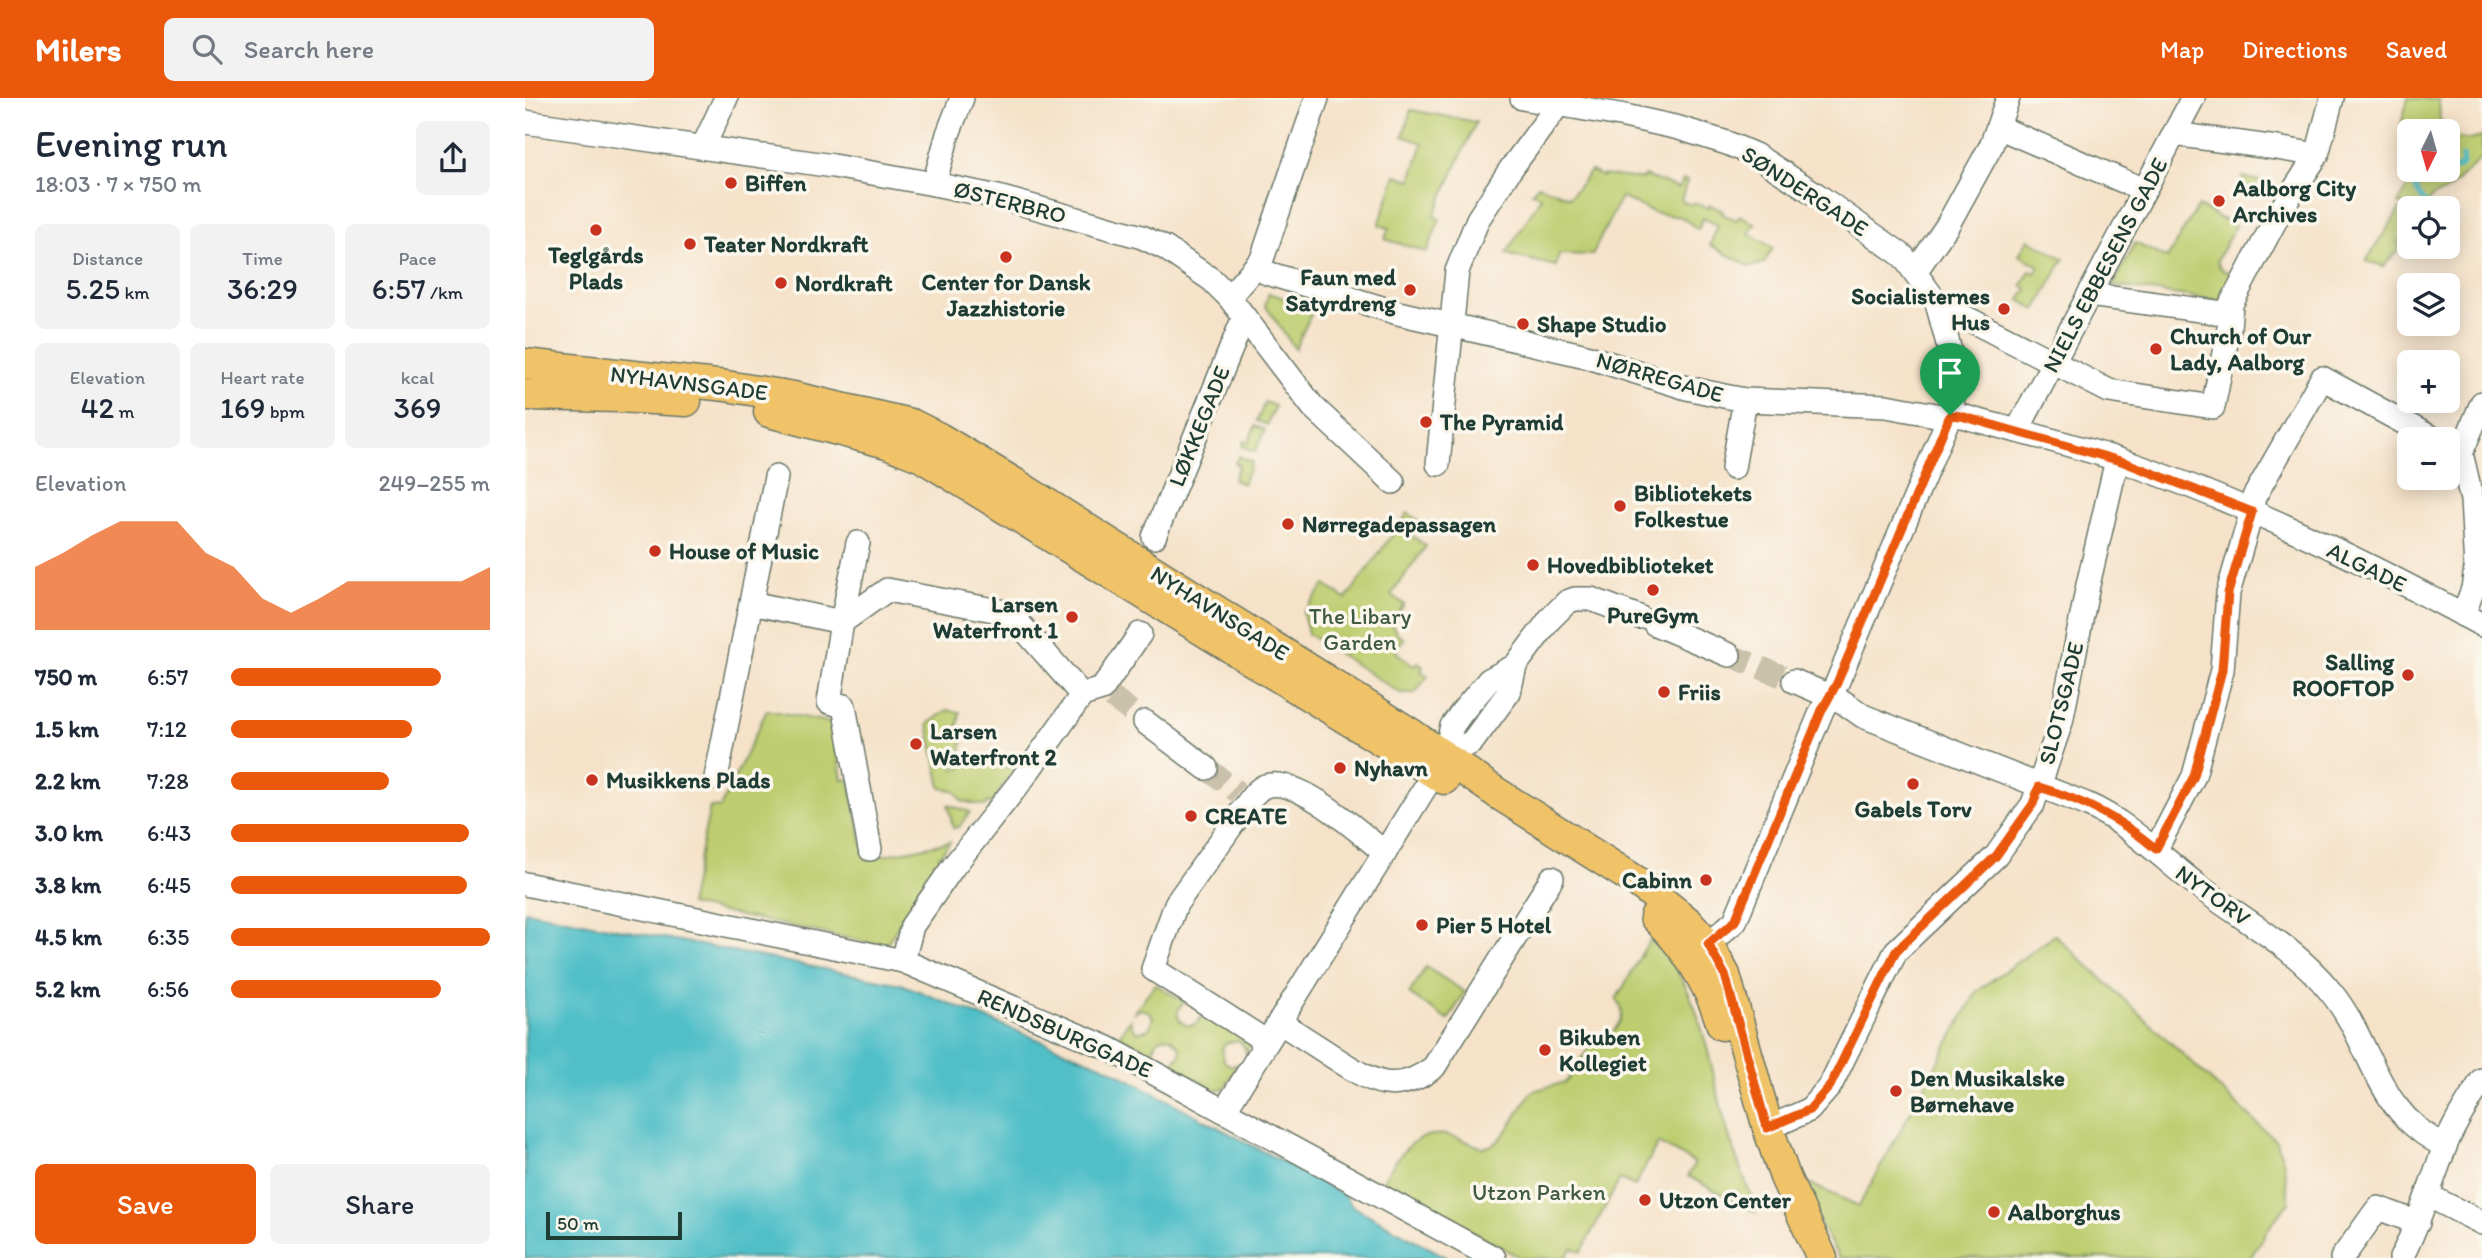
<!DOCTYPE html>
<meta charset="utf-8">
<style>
body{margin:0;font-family:Itim,sans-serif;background:#f2f2f3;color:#1f2937;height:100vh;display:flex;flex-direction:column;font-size:26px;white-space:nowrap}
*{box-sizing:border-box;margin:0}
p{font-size:23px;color:#747a83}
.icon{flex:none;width:38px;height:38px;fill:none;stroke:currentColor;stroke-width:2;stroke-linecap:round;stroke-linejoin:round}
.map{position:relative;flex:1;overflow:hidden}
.drawer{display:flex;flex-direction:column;background:#fff;width:525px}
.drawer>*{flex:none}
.needle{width:46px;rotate:185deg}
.controls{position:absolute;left:1872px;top:21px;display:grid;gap:14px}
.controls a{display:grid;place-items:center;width:63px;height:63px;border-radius:10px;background:#fff;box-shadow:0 4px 18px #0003;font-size:35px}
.scale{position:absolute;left:21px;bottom:18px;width:136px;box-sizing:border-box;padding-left:7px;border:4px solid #1f3d34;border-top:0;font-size:19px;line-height:24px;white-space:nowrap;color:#1f3d34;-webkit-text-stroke:5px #fbf7ec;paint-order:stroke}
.pin{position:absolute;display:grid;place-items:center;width:60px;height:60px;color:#fff;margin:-72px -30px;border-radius:50% 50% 50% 0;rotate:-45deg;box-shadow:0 0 7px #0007}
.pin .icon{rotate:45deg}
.round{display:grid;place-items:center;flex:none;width:74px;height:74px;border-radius:10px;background:#f2f2f3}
.head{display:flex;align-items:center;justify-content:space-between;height:119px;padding:0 35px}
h1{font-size:38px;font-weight:600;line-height:52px}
.figures{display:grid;grid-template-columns:repeat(3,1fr);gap:10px;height:119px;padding:7px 35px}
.figures div{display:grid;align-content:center;border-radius:10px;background:#f2f2f3;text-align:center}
.figures b{font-size:30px;font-weight:600}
.figures small{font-size:19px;font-weight:400}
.figures p{font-size:19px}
.chart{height:196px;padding:14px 35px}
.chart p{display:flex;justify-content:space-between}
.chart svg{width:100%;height:126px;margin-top:7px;fill:#ea580c;opacity:.7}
.button{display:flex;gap:14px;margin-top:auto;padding:14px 35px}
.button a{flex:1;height:80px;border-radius:10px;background:#ea580c;color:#fff;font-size:28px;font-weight:600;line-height:80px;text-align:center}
.button a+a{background:#f2f2f3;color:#1f2937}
ul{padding:0 35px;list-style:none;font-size:23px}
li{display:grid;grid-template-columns:112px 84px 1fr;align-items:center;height:52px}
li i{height:18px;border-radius:9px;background:#ea580c}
header{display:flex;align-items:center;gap:42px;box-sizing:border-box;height:98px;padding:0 35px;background:#ea580c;color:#fff}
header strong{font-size:33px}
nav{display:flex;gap:38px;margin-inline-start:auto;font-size:24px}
.search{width:490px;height:63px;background:#f2f2f3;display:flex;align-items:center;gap:18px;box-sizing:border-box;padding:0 24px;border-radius:10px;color:#747a83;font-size:26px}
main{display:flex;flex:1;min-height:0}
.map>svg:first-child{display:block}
</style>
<header>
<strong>Milers</strong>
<div class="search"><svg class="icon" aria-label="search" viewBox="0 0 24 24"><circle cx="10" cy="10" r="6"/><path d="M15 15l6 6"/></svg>Search here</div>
<nav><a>Map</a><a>Directions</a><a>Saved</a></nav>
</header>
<main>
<section class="drawer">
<div class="head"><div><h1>Evening run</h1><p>18:03 · 7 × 750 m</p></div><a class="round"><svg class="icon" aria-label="share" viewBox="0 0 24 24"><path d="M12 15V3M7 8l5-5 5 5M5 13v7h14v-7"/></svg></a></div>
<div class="figures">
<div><p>Distance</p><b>5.25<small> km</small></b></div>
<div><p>Time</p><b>36:29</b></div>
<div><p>Pace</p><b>6:57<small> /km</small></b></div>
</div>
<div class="figures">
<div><p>Elevation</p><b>42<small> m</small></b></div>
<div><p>Heart rate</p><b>169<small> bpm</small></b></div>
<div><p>kcal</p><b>369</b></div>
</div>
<div class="chart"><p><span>Elevation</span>249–255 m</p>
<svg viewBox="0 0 160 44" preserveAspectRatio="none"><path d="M0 44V22L10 17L20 11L30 6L40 6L50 6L60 17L70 22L80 33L90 38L100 33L110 27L120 27L130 27L140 27L150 27L160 22V44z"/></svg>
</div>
<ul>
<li><b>750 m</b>6:57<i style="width:81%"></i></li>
<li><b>1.5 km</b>7:12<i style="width:70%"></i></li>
<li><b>2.2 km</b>7:28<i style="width:61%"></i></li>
<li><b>3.0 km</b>6:43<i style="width:92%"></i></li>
<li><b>3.8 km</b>6:45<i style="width:91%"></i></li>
<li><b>4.5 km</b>6:35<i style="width:100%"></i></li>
<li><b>5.2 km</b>6:56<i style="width:81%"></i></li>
</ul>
<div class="button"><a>Save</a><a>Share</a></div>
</section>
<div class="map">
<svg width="1957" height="1160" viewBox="0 0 1957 1160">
<rect width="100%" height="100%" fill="#fbf7ec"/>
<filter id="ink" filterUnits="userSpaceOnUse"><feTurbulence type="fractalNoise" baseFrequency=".0143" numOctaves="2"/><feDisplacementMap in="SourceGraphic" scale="14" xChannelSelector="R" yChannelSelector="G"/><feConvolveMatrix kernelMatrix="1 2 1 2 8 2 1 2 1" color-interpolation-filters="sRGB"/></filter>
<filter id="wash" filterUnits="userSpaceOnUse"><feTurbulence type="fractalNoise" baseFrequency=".00686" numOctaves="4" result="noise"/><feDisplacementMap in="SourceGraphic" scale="28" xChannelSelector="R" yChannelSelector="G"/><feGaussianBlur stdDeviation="1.57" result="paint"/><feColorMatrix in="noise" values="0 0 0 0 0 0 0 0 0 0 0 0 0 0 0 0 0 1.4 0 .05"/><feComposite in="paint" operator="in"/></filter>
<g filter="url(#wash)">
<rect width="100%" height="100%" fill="#f5e2c9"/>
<g fill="#bdcd6f" stroke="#6e8552" stroke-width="2">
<path d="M1883,0L1914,2L1915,22L1922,33H1885V43L1876,27Z"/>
<path d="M886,12L951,24L909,118L915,121L902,154L860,141L864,130L854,127L871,77L886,82L898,45L878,38Z"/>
<path d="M1923,34C1933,43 1945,43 1957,39V59L1922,93L1907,99L1895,110L1885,111L1873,105L1893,72H1923Z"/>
<path d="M1066,73L1077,79L1078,77L1118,81L1119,78L1154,90L1158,82L1162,83L1156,103L1167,107L1168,104L1183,110L1185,107L1198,113L1197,116L1212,122L1215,117L1230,126L1224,135L1248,150L1239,165L1225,169L1185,147L1193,127L1178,120L1173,131L1156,119L1130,115L1096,99L1067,157L1034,156L1031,168L981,156L1016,99L1007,94L1013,87L1045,99Z"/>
<path d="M1718,79L1751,87L1746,97L1733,90L1717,88Z"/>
<path d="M1673,108L1710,128L1692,162C1694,173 1703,176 1713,173L1698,199L1691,202L1588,188L1610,145L1642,160Z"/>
<path d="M1875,111L1885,116V131L1872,145L1876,150L1858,169C1852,163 1846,167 1841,163Z"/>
<path d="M1503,141L1539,161L1511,212L1495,202L1502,191L1497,187L1505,173L1510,175L1514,168L1494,157Z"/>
<path d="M744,195L789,210L770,251L740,207Z"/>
<path d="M740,304L750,308L742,327L732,323Z"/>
<path d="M730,328L740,332L730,354L717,348L719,343L723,345Z"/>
<path d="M714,358L727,364L718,386L708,382L714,367L710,365Z"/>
<path d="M883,415L895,424L886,437L901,448L866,497L879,506L867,526L870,533L879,541L872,549V555L889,568L893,564L898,569L896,573L903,578L890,595H875L783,536L778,515L800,487L821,501Z"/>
<path d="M242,612L308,625L317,682L324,681L341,761L425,744L414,759L418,763L360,848L164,807L185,709L195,710Z"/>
<path d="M422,612L435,614L431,639L438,641L434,667L429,666L430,671H436L439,661L496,672L491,680L484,679L466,706L463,704L460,708L437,703L430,693L416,690L403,626Z"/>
<path d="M423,707L445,714L434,729L428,730Z"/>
<path d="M1530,837L1752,1044L1759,1066L1764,1105L1749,1122L1725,1160H1314L1269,1079L1334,1108L1452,893Z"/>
<path d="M1125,842C1178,887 1183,965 1201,1027C1208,1055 1220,1082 1230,1108V1114L1163,1078L1170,1065L1133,1045L1110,1088L1095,1081L1056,1154L1047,1150L1040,1160H996L857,1084C876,1052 896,1024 938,1042C948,1046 958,1053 969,1046C982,1038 997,1007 1007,993L1041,984L1068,944L1083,941C1093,928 1104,915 1091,901C1104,882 1112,861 1125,842Z"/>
<path d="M901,869L940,894L923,922L884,896Z"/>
<path d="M630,886L660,904C639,920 670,941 678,915L727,945L721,955L719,948L714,943L701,945L697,951L699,963L704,967H713L699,990L690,992L646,967L655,957V949L646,940L639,939L632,943L627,955L594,938L605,921L607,929L613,934L624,931L628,920L625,914L617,911L609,914Z"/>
</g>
<path fill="#51bfc8" stroke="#387e7e" stroke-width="2" d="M0,813L376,886L581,969L819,1097L827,1108L923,1160H0Z"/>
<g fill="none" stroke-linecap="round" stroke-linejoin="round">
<g stroke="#51bfc8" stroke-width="5">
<path d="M1905,110C1865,71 1923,81 1937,67L1938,58"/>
<path d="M1923,129L1927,132"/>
</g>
</g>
</g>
<g filter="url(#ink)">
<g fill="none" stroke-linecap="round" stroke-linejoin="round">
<g stroke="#cac1ab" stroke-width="23" stroke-dasharray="23 11" stroke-linecap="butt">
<path d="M1204,557L1269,583"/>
<path d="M587,599L620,624"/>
<path d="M681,670L713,694"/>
</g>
<defs>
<g id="minor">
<path d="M997,0L1095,17L1154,30L1202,45L1230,57L1292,97L1378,158L1412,205L1584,293L1688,309L1704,230L1706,206L1757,110L1792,57L1807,0"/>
<path d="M0,24L308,68L409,86L473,99L617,139L640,150L687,182L704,199L788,309L868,384"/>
<path d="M1473,29L1619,92"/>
<path d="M1649,36L1752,50L1792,57"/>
<path d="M178,49L201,0"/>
<path d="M409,86L423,36L437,0"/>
<path d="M1390,174L1422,128L1466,48L1483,0"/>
<path d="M742,175L873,215L1057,257L1162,290L1199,298L1220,302L1361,308L1411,317L1436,318C1491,333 1547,346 1600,364C1720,405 1845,466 1957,527"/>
<path d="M1564,197L1705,216"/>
<path d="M704,199L737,161L792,0"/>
<path d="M1492,333L1668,0"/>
<path d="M913,366L932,173L953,121L985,72L1033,7"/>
<path d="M1208,370L1220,302"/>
<path d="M629,439L719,219"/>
<path d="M333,445L317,524L304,604L319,608L345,751"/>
<path d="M226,505L317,524L362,492L485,515L557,597"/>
<path d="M1938,517L1948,491L1951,470L1947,402L1936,355L1957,305"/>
<path d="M1130,526L1204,557"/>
<path d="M1269,583L1318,604L1338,618L1561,706C1606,726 1634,758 1672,787C1718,822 1769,848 1805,893C1849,946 1849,1014 1920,1048"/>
<path d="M620,624L681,670"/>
<path d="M919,659L947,644L984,594L990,568L1025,521L1042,504L1050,501H1066L1114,519"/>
<path d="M191,680L251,379"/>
<path d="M1631,751L1669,678L1697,572L1703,495L1724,423L1729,399L1797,280L1909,341"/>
<path d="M0,786L378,863L583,950L969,1160"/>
<path d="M1183,846L1210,823L1297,612L1312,585L1425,317L1432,279L1412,205"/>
<path d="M378,863L387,828L428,769L496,683L557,597L577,591L615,536"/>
<path d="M754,924C773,936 792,948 810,960C847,984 870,999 909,969L1027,780"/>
<path d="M742,944L628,871L651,806L724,703C728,697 733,691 740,688C773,677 835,735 860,755"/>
<path d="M700,1012L919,659L927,628L937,614L964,582L990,568"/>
<path d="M1243,1030L1284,1012L1305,988L1371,853L1471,758L1508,706L1536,624L1563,487L1590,370"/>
<path d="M1903,1100L1912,1102L1957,1125"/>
<path d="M1817,1160L1853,1110L1893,1125"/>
<path d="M1876,1160C1894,1126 1904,1090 1918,1054C1927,1028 1943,1005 1957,982"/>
</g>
<g id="major">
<path d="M0,266L201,288L269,299L386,326L414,340L489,385L888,637L972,695L1114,785L1164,825L1183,846L1200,877L1243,1030L1260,1079L1297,1160"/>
<path d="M0,297L94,299L161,303"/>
<path d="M244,314L362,345L397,359L919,681"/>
<path d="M1130,819C1162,850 1184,885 1197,927"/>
</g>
</defs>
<use href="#minor" stroke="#6a7768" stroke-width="26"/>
<use href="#major" stroke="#6a7768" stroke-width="33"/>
<use href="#minor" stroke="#fff" stroke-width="23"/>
<use href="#major" stroke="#f1c369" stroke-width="30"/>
</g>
</g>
<g fill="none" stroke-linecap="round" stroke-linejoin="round" filter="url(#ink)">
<defs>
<path id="route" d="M1425,317L1436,318L1599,364L1727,414L1703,495L1697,572L1669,678L1631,751C1596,721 1558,702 1514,689L1508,706L1471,758L1371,853L1305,988L1284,1012L1242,1030L1200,877L1183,846L1210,823L1297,612L1312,585Z"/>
</defs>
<use href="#route" stroke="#fff" stroke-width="14"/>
<use href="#route" stroke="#ea580c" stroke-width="9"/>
</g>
<g fill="#c8321e" stroke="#fbf7ec" stroke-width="2.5">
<circle cx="206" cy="85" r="7"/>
<circle cx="1694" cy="103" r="7"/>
<circle cx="71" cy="132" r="7"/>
<circle cx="165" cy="146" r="7"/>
<circle cx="481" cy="159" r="7"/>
<circle cx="256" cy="185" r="7"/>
<circle cx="885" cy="192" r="7"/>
<circle cx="1479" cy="211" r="7"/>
<circle cx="998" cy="226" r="7"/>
<circle cx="1631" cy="251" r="7"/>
<circle cx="901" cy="324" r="7"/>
<circle cx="1095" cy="408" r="7"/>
<circle cx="763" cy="426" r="7"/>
<circle cx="130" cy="453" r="7"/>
<circle cx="1008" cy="467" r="7"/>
<circle cx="1128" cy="492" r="7"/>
<circle cx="547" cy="519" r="7"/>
<circle cx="1883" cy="577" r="7"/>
<circle cx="1139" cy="594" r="7"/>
<circle cx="391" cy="646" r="7"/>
<circle cx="815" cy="670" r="7"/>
<circle cx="67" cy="682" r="7"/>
<circle cx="1388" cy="686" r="7"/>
<circle cx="666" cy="718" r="7"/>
<circle cx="1181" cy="782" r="7"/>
<circle cx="897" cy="827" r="7"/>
<circle cx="1020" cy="952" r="7"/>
<circle cx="1371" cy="993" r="7"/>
<circle cx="1120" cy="1102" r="7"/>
<circle cx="1469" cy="1114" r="7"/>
</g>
<g text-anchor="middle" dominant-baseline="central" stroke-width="7" stroke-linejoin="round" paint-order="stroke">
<g font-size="23" font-weight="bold" fill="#1f3d34" stroke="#fbf7ec" text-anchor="start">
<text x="220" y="85">Biffen</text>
<text x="1708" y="90">Aalborg City<tspan x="1708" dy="26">Archives</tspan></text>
<text x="179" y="146">Teater Nordkraft</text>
<text x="71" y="157" text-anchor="middle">Teglgårds<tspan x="71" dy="26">Plads</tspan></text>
<text x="871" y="179" text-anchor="end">Faun med<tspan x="871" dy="26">Satyrdreng</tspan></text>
<text x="481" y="184" text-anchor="middle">Center for Dansk<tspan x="481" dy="26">Jazzhistorie</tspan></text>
<text x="270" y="185">Nordkraft</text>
<text x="1465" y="198" text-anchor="end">Socialisternes<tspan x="1465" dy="26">Hus</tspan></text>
<text x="1012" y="226">Shape Studio</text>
<text x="1645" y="238">Church of Our<tspan x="1645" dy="26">Lady, Aalborg</tspan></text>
<text x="915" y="324">The Pyramid</text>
<text x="1109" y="395">Bibliotekets<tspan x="1109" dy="26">Folkestue</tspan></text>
<text x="777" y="426">Nørregadepassagen</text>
<text x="144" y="453">House of Music</text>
<text x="1022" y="467">Hovedbiblioteket</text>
<text x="533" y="506" text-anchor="end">Larsen<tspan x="533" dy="26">Waterfront 1</tspan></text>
<text x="1128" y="517" text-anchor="middle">PureGym</text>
<text x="1869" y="564" text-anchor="end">Salling<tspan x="1869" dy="26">ROOFTOP</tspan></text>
<text x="1153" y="594">Friis</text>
<text x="405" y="633">Larsen<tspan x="405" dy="26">Waterfront 2</tspan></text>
<text x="829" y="670">Nyhavn</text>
<text x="81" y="682">Musikkens Plads</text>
<text x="1388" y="711" text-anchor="middle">Gabels Torv</text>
<text x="680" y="718">CREATE</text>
<text x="1167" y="782" text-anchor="end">Cabinn</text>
<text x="911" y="827">Pier 5 Hotel</text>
<text x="1034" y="939">Bikuben<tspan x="1034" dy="26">Kollegiet</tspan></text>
<text x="1385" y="980">Den Musikalske<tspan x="1385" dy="26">Børnehave</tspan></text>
<text x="1134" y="1102">Utzon Center</text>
<text x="1483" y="1114">Aalborghus</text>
</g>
<g font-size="23" fill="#1f3d34" stroke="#fbf7ec">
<text transform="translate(1280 93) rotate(33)">SØNDERGADE</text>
<text transform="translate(485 104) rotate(14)">ØSTERBRO</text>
<text transform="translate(1580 167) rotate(-62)">NIELS EBBESENS GADE</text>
<text transform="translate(1135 279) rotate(16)">NØRREGADE</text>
<text transform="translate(164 285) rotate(7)">NYHAVNSGADE</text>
<text transform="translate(674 328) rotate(-68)">LØKKEGADE</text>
<text transform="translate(1842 469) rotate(26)">ALGADE</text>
<text transform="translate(695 515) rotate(32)">NYHAVNSGADE</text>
<text transform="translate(1536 605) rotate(-76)">SLOTSGADE</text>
<text transform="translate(1688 797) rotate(36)">NYTORV</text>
<text transform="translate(540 935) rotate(24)">RENDSBURGGADE</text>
</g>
<g font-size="23" fill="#3f5a40" stroke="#fbf7ec">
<text x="835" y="518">The Libary<tspan x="835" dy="26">Garden</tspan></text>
<text x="1014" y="1094">Utzon Parken</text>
</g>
</g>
</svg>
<div class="controls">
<a><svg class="needle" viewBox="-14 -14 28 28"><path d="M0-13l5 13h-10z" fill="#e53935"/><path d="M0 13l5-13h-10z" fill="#747a83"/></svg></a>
<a><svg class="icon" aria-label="locate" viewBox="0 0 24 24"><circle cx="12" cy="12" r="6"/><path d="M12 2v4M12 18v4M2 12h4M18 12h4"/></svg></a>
<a><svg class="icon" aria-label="layers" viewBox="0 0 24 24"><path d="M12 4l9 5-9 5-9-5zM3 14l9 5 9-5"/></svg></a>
<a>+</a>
<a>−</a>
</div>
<div class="scale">50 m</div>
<div class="pin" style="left:1425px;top:317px;background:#1e9e55"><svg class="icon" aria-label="arrive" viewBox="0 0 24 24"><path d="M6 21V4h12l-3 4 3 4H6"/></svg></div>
</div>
</main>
